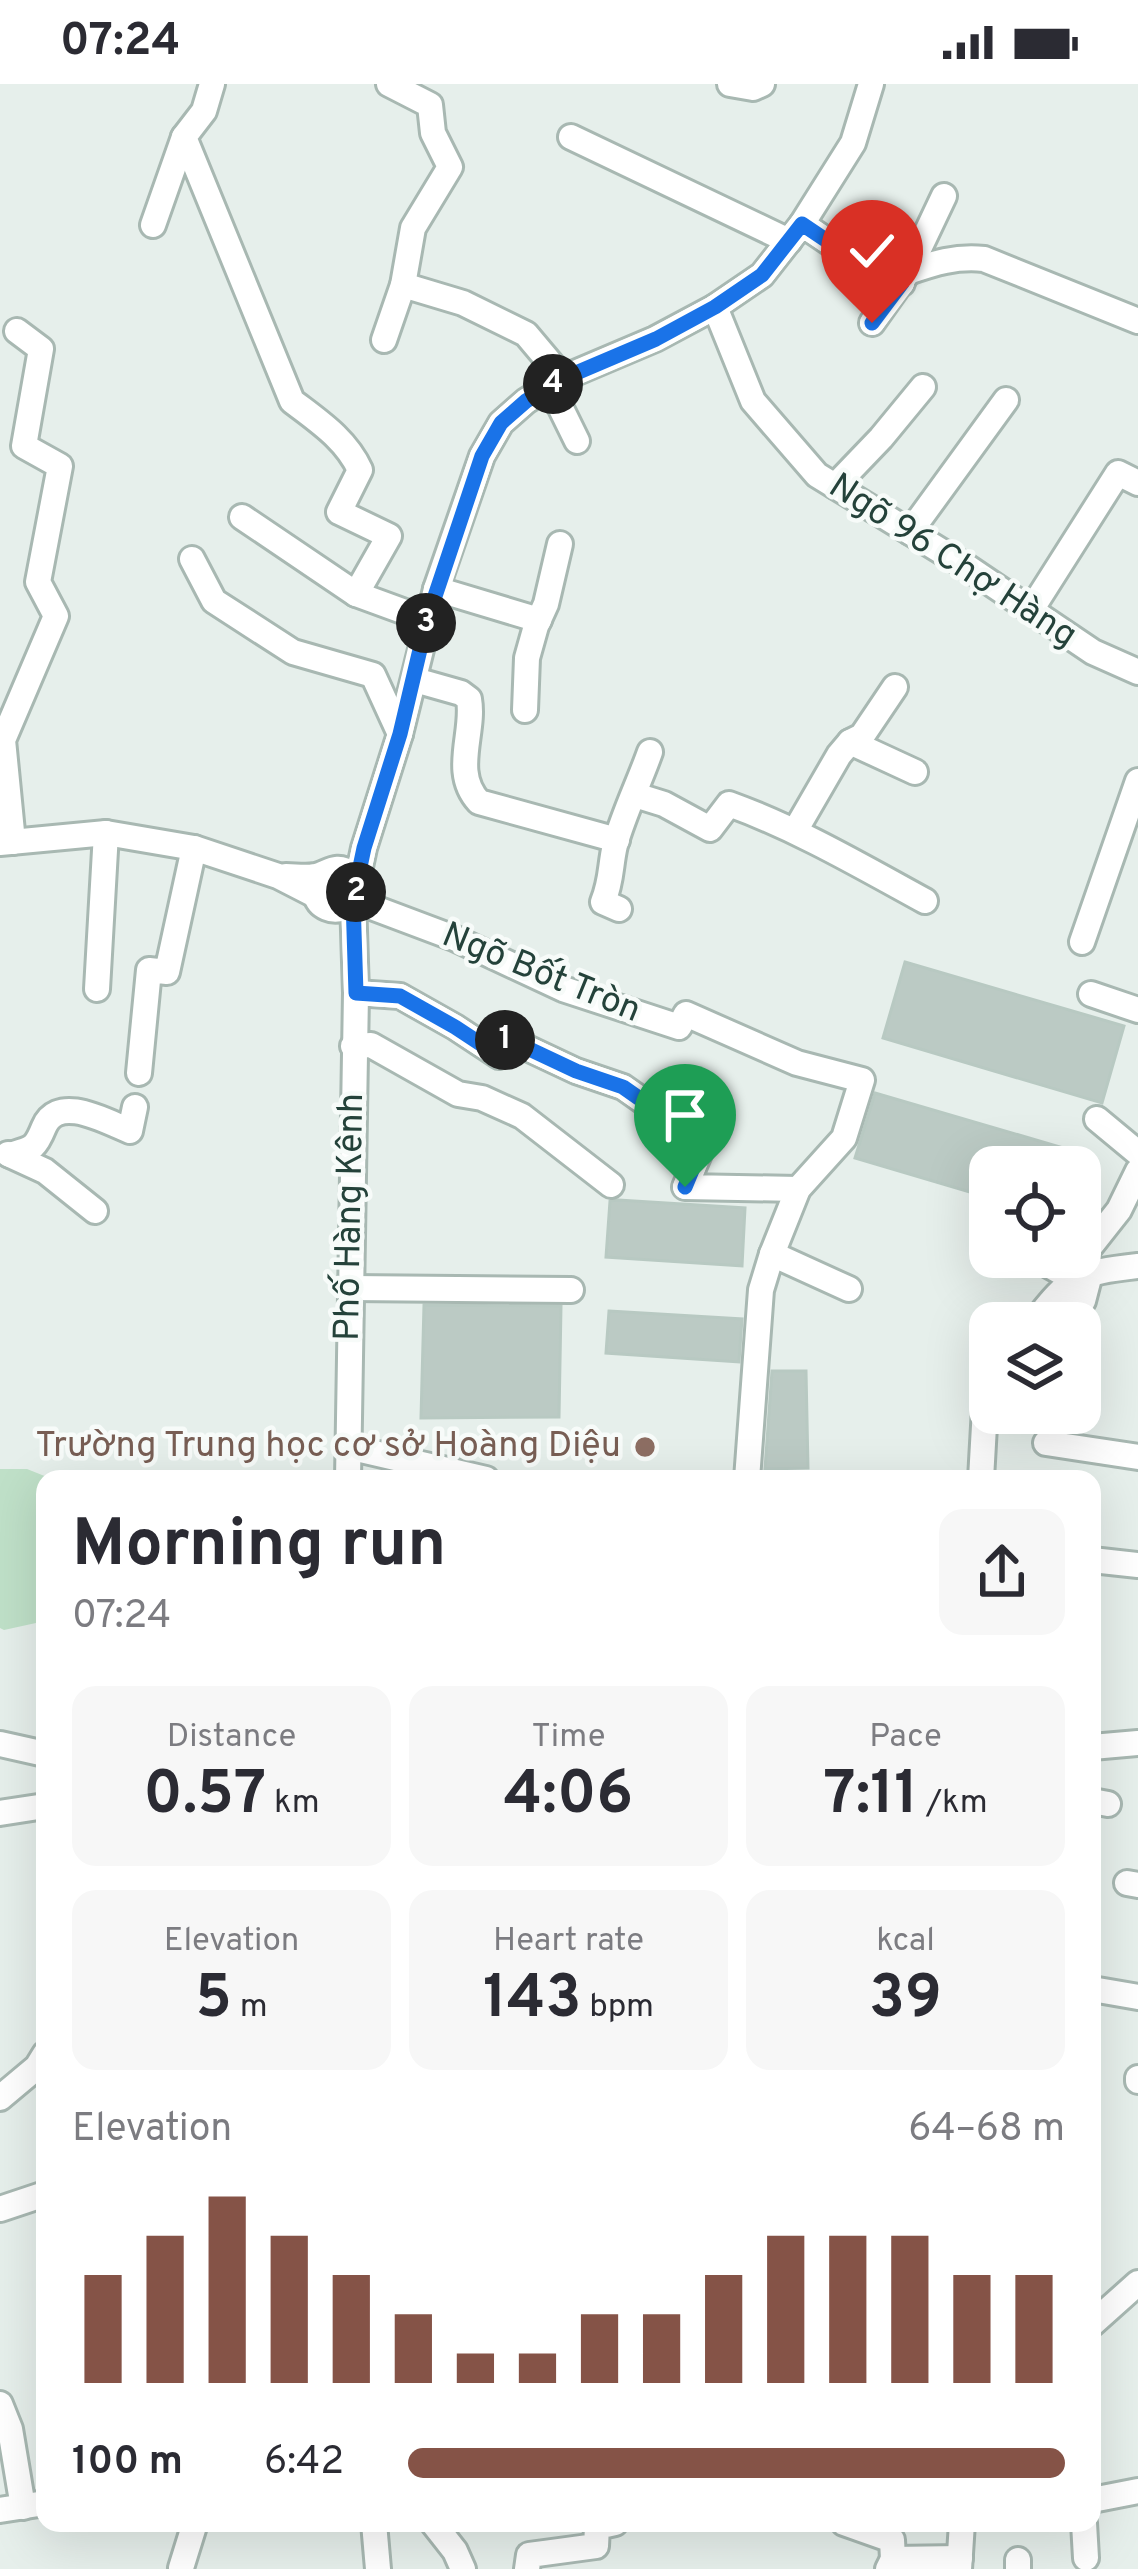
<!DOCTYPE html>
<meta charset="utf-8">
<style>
body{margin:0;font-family:Overpass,sans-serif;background:#f7f7f7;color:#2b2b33;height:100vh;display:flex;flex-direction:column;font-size:45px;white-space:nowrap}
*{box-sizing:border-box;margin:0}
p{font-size:39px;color:#7c7c81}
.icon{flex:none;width:66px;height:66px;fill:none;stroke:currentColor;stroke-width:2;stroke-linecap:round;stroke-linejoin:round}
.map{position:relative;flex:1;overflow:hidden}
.details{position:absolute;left:36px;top:1386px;width:1065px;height:1062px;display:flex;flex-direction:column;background:#fff;border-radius:24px;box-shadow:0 12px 48px #0002}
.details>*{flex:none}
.tools{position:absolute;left:969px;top:1062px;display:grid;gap:24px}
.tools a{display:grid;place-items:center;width:132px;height:132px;border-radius:24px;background:#fff;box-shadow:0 12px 48px #0002;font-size:60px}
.pin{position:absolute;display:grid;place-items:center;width:102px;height:102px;color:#fff;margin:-123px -51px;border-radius:50% 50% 50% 0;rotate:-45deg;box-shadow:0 0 12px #0007}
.pin .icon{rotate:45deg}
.km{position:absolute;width:60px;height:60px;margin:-30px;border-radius:50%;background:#222;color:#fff;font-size:33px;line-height:60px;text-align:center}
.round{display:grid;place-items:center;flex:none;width:126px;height:126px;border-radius:24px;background:#f7f7f7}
.head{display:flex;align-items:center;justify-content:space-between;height:204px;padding:0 36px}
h1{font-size:66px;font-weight:700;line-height:90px}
.figures{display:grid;grid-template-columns:repeat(3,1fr);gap:18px;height:204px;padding:12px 36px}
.figures div{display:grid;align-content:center;border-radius:24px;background:#f7f7f7;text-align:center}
.figures b{font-size:60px;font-weight:700}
.figures small{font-size:33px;font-weight:400}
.figures p{font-size:33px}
.chart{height:336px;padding:24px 36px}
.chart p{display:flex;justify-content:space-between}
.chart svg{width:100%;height:216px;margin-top:12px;stroke:#855347;stroke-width:6}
ul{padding:0 36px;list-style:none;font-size:39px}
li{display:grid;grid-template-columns:192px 144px 1fr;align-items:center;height:90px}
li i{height:30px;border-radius:15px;background:#855347}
.status{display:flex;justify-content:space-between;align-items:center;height:84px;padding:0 60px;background:#fff;direction:ltr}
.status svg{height:33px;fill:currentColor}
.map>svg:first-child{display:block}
</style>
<div class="status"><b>07:24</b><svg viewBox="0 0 49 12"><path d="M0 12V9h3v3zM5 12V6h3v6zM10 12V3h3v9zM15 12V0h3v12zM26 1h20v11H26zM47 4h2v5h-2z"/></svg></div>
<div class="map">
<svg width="1138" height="2485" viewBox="0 0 1138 2485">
<rect width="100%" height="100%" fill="#e6efeb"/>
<path fill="#bfe0c8" d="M0,1385H27L52,1395H45V1537L4,1546L0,1544Z"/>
<g fill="#bbcac4" stroke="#b8c9c2" stroke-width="3">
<path d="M905,878L1124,942L1102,1019L883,954Z"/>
<path d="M875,1009L1060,1063L1054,1083H990V1114L855,1074Z"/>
<path d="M618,1116L745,1124L742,1182L606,1173L610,1117Z"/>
<path d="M424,1221L561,1222L559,1333L421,1334Z"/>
<path d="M609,1227L742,1235L739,1278L606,1269Z"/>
<path d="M772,1287H806L808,1384L765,1385Z"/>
</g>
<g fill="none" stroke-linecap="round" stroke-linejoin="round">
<defs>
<g id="minor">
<path d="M212,0L204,27L184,53L292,317C318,337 346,355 360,386L339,428L389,452L356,510L242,433"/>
<path d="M730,0L753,4L762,0"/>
<path d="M571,53L789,157"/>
<path d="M802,140L848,171L902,199"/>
<path d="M153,141L184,53"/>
<path d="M908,188C934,179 956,172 984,175L1138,237"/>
<path d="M403,201L463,219L526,250L563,294"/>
<path d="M715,223L753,317L817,391L967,483L1093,568L1138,588"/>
<path d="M872,239L908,188L944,112"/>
<path d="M384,256L403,201L413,144L450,83L433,49L430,21L389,0"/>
<path d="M550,302L577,357"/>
<path d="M835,402L881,354L923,303"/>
<path d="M910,448L1006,316"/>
<path d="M192,475L214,517L293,568L373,591L400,650"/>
<path d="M436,505L539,536"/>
<path d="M356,510L427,536"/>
<path d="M1031,526L1118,389L1138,399"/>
<path d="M415,596L461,609L469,615C475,649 451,688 479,718L617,756"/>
<path d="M525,626L527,574L536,542L546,520L560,460"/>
<path d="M850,658L915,688"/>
<path d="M635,711L664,720L710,745L729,720C798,745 861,782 925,817"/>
<path d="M795,747L839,671L850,658L862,652L895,603"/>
<path d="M13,758L3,656L56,532L38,498L60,382L24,362L41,265L17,247"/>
<path d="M0,759L106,749L194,764L278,792L315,811"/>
<path d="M286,792C295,792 306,794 315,792C327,790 337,778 350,790C366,806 348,833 327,824C313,818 314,804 319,792"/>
<path d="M356,802L364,764L400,650L436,505L482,372L501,339L526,317L563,294L655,255L715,223L762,191L802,140L853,59L871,0"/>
<path d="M619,825L603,818C612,796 610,782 615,761C624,729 639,699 650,668"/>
<path d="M1082,858L1138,697"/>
<path d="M97,905L106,749"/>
<path d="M356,909L400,912L455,943L499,972L506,954L576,987L623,1003L690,1050L705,1056L685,1103L798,1105"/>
<path d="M1091,910L1138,926"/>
<path d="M353,962L371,961L458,1010L482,1014L522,1032L611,1101"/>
<path d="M139,989L149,886L167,888L194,764"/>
<path d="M1097,1035L1138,1069"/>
<path d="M8,1070L45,1087L95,1127"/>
<path d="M10,1071C33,1064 35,1065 44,1043C58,1009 107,1038 130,1047L135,1023"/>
<path d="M1071,1083L1072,1081"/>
<path d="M772,1170L849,1205"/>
<path d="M1034,1173L1075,1196L1089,1164L1119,1126L1138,1087"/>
<path d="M351,1204L571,1206"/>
<path d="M1034,1239C1070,1191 1079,1189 1138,1182"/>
<path d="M1071,1239L1074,1216L1083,1217L1090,1190"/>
<path d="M1046,1359L1138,1373"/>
<path d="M348,1363L486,1395"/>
<path d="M348,1395L356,909L353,816L454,854L563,905L679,943L686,930L797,979L862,996L844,1054L798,1105L772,1170L761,1206L747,1395"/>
<path d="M981,1395L988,1271H990"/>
<path d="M1092,1476L1138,1481"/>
<path d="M0,1660L45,1670"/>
<path d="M1092,1663L1138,1659"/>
<path d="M1092,1717L1108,1720"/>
<path d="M0,1729L45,1722"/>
<path d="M1127,1799L1138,1801"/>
<path d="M1092,1905L1138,1913"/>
<path d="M1138,1994V1997"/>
<path d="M0,2014L37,1983L45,1970"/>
<path d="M0,2125L45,2110"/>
<path d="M1092,2240L1138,2199"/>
<path d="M0,2320L10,2345L23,2423"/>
<path d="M1092,2416L1138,2407"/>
<path d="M0,2426L45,2419"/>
<path d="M374,2439L378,2485"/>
<path d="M433,2439L455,2467L463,2485"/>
<path d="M844,2439L892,2456L893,2475"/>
<path d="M1084,2439L1086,2474"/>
<path d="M1018,2476V2485"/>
<path d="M181,2484L195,2439"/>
<path d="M527,2485L529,2471L596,2462L597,2443L615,2439"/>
<path d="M888,2485L893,2475L960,2474"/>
<path d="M959,2485L962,2439"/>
</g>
</defs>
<use href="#minor" stroke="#a8b8b2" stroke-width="30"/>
<use href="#minor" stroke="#fff" stroke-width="24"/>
</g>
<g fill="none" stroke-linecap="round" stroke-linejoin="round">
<defs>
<path id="route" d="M685,1103L705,1055L690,1050L623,1003L576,987L506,954L499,972L455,943L400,912L356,909L353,816L364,764L400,650L427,536L482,372L501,339L526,317L562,295L656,255L715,223L762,191L802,140L848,171L902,199L872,239"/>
</defs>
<use href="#route" stroke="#fff" stroke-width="24"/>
<use href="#route" stroke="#1a73e8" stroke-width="15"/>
</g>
<circle fill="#8d6e63" stroke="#f7fbf9" stroke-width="4.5" cx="645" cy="1363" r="12"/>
<g text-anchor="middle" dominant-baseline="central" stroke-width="9" stroke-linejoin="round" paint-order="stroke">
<g font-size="36" fill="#24423a" stroke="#f7fbf9">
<text transform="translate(952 478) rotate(33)">Ngõ 96 Chợ Hàng</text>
<text transform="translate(541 890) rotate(22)">Ngõ Bốt Tròn</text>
<text transform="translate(351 1133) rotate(-89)">Phố Hàng Kênh</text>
</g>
<g font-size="36" fill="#785e54" stroke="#f7fbf9" text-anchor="end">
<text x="621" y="1363">Trường Trung học cơ sở Hoàng Diệu</text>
</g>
</g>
</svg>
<div class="tools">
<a><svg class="icon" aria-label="locate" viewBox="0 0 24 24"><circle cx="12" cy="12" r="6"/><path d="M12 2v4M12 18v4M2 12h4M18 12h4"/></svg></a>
<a><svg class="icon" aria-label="layers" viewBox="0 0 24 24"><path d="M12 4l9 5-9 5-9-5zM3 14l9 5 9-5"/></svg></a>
</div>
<div class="pin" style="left:685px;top:1103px;background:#1e9e55"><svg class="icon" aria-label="arrive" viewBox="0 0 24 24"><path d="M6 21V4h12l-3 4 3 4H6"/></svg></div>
<div class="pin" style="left:872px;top:239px;background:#d93025"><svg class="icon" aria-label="check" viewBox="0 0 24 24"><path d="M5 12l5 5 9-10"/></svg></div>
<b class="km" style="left:505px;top:956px">1</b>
<b class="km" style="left:356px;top:808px">2</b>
<b class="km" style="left:426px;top:539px">3</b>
<b class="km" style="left:553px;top:300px">4</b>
<section class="details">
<div class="head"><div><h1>Morning run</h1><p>07:24</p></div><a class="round"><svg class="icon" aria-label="share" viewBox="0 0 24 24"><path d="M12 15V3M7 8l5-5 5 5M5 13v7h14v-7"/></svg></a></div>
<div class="figures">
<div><p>Distance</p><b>0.57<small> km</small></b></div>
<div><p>Time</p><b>4:06</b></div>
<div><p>Pace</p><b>7:11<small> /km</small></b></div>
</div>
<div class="figures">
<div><p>Elevation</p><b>5<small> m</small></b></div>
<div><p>Heart rate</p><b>143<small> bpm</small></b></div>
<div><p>kcal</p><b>39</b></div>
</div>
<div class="chart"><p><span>Elevation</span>64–68 m</p>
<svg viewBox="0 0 160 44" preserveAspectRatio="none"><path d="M5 44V22M15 44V14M25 44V6M35 44V14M45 44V22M55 44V30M65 44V38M75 44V38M85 44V30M95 44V30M105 44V22M115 44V14M125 44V14M135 44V14M145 44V22M155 44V22"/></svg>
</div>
<ul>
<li><b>100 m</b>6:42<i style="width:100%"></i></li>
</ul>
</section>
</div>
